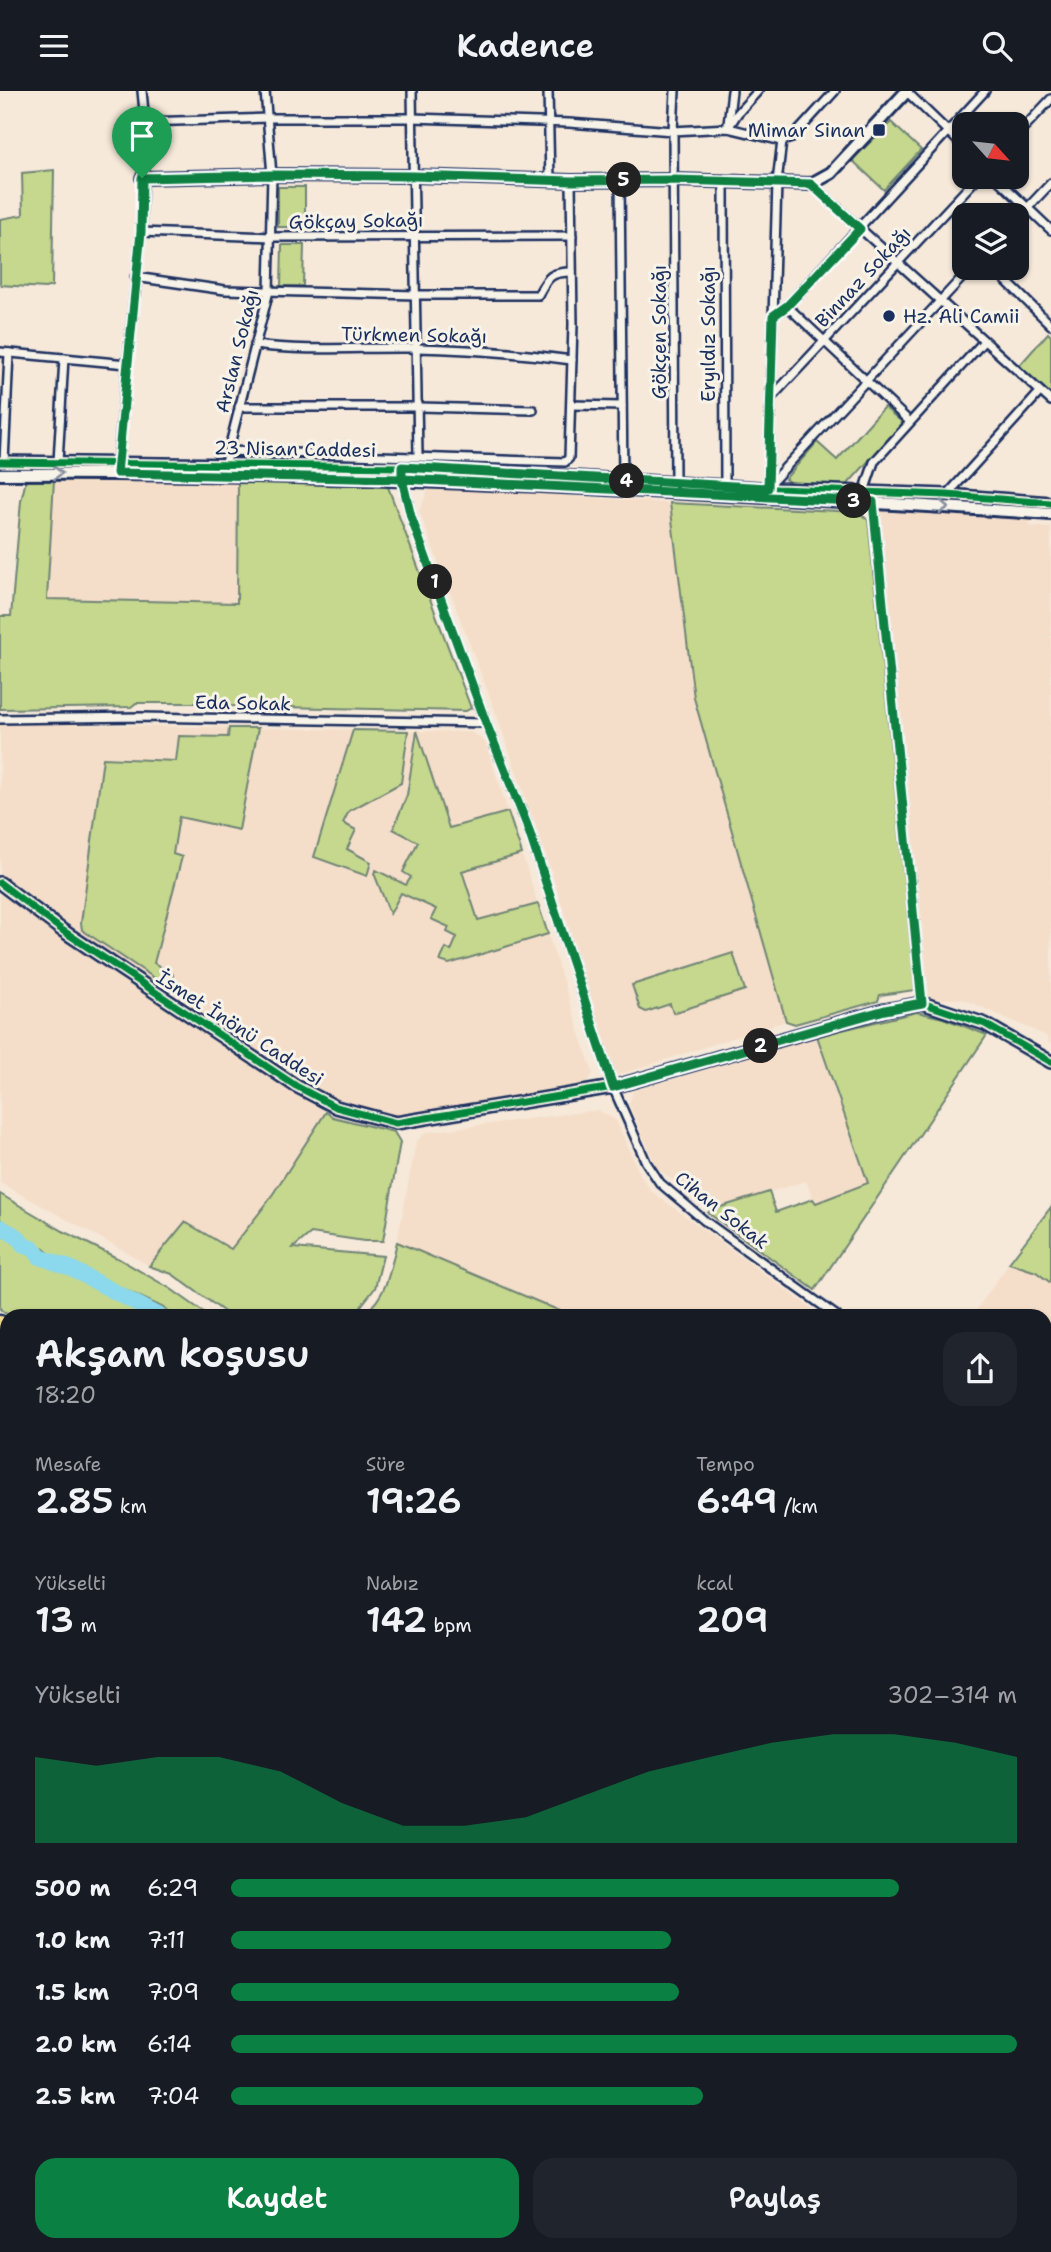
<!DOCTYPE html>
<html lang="tr">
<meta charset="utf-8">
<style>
body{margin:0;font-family:"Shantell Sans",sans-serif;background:#20242c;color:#f1f3f6;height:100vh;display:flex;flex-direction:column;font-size:26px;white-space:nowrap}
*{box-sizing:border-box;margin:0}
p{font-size:23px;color:#9ea1a6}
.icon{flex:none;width:38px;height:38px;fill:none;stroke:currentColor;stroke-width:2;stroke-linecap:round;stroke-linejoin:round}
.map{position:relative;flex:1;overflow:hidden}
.drawer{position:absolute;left:0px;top:1218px;width:1052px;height:943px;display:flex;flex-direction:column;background:#171b24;border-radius:21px 21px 0 0;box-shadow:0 2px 5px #0004}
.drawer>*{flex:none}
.needle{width:46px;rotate:117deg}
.controls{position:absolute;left:952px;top:21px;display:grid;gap:14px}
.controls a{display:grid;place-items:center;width:77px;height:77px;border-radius:14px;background:#171b24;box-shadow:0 2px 5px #0004;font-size:35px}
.pin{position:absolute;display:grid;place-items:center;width:60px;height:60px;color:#fff;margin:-72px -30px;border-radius:50% 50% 50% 0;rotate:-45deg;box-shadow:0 0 7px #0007}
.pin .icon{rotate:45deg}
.km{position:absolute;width:35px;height:35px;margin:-18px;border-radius:50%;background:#222;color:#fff;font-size:19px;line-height:35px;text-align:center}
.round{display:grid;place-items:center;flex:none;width:74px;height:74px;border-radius:21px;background:#20242c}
.overview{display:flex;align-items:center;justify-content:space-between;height:119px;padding:0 35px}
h1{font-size:38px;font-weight:600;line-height:52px}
.figures{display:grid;grid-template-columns:repeat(3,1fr);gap:10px;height:119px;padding:7px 35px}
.figures div{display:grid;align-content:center}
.figures b{font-size:35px;font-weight:600}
.figures small{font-size:19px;font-weight:400}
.figures p{font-size:19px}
.chart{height:196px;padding:14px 35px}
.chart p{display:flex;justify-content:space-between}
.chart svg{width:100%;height:126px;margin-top:7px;fill:#0b8043;opacity:.7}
.primary-button{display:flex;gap:14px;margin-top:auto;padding:14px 35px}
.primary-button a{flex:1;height:80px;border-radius:21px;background:#0b8043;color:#fff;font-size:28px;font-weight:600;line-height:80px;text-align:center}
.primary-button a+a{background:#20242c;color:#f1f3f6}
ul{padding:0 35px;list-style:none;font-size:23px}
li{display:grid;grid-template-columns:112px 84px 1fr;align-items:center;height:52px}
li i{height:18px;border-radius:9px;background:#0b8043}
header{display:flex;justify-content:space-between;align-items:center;height:91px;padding:0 35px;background:#171b24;font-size:32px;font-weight:600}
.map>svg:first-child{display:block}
</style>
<header><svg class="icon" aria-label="menu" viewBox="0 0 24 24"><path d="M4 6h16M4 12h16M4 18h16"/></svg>Kadence<svg class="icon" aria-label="search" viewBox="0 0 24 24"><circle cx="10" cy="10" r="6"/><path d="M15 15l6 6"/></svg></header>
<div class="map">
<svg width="1051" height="2161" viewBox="0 0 1051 2161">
<rect width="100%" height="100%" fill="#f6e9da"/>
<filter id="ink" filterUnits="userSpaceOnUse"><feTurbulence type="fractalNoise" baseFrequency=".0143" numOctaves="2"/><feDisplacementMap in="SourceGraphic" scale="14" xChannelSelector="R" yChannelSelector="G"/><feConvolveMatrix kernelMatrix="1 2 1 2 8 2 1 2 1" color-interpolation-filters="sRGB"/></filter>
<g filter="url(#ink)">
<g fill="#f5dec9">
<path d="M54,389L238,392V512L47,508Z"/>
<path d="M430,395L670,412L694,607L786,930L615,985L551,780L498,628L419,420Z"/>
<path d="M880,418L1029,426L1030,435L1051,437V953L1048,951L1046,945L963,908H929Z"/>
<path d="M0,632L471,641L481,647L486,652L593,982L587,992L397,1025L338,1011L169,904L296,995L326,1021L267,1112L231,1158L185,1131L149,1175L126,1161L0,1092Z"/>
<path d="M817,945L868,1092L815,1112L806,1090L711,1119L657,1077L629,1013L633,1000Z"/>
<path d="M598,1019L616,1029L641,1085L651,1100L822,1225H572L397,1151L416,1051L426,1041Z"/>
<path d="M1009,1172L1036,1181L1051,1192V1526L1045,1518V1225H972Z"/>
<path d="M1051,1643V1769L1045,1762V1644Z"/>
<path d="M0,1711L7,1713V1766L0,1780Z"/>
<path d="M469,2154H630L634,2161H473Z"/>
</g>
<g fill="#c5d88d" stroke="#708476" stroke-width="2">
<path d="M891,31L921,59L884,99L852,69Z"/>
<path d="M54,79L52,195L45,197L0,194V128L23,124L22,82Z"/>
<rect x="278" y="96" width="27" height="40"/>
<path d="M282,154H304L303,195H281Z"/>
<path d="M1048,242L1051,245V304L1019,275Z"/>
<path d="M884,316L903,332L847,394L792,393L785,388L817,351L837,369Z"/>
<path d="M26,389H54L47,508L237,512L238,392L381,393L388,396L471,617L466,620L229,615L223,612H136L131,616L0,618V525H11L21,410Z"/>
<path d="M670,412L858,421L868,429L915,899L880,904L878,910L795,933L786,930L694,607Z"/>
<path d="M229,637H258L239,739L179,726L173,763L182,766L154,872L173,883L171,898L82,839L81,832L103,667L176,670L179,645L228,646Z"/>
<path d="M353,639L408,640L401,692L349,720L343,732L356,739L347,758L371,771L367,785L314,766Z"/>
<path d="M417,640L449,737L508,721L522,763L462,780L478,829L538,813L548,843L449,873L440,870L446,857L451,860L457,846L447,841L449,836L431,828L436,818L401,802L390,823L374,782L376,779L406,794L411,786L403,781L418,751L393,738L407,704Z"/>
<path d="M733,862L745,899L673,922L670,913L646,921L640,918L632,894Z"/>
<path d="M917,921L943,927L987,944L815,1199L708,1122L711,1119L769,1101L776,1121L813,1108L816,1112L868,1092L817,945Z"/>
<path d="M326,1021L333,1026L394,1041L400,1051L383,1150H364L311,1142L293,1157L383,1165L375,1197L361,1215L365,1222C388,1203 390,1179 397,1151L572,1225H363L359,1217L350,1225H230L172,1183L149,1175L185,1131L231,1158L267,1112Z"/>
<path d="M0,1103L63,1140L119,1168L171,1198L209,1225H171L164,1217L51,1164L43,1157L30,1151L0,1128Z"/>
<path d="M1051,1116V1192L1036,1181L1009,1172Z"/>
<path d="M0,1140L21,1158L30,1161L37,1169L85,1188L150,1225H9L0,1218Z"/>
<path d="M1045,1518L1051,1526V1616L1045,1603Z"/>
<path d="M1045,1762L1051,1769V1825L1045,1821Z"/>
<path d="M1045,2136L1051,2161H697V2154H1045Z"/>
</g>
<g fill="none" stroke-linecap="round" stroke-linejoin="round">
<g stroke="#8cd8ed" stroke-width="16">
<path d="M0,1136L18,1146L24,1155L33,1157L40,1166L70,1177L160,1225"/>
<path d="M1032,2154L1033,2161"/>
</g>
<defs>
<g id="street">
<path d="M412,0L418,365"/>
<path d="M548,0L550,89"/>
<path d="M906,0L964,56"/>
<path d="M145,31L268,27H412L569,32L673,40L728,37L782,50"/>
<path d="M728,33L732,0"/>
<path d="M728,37L737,23L758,0"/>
<path d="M1017,44L1051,8"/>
<path d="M995,86L1051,139"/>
<path d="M620,89L623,390"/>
<path d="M724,92L725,395"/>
<path d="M811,93L1051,310"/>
<path d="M1017,128L1051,92"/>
<path d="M141,141L272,146L572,145"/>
<path d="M993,177L1051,234"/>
<path d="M135,186L225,199L416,204H538C548,186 550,181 572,181"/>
<path d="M787,215L909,330"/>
<path d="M773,225L787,215L985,0"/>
<path d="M255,254C308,261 362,256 416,257C468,258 520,262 572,269"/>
<path d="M0,261L127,273"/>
<path d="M771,307L978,86"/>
<path d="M571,314L622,315"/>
<path d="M239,316H419L533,319"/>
<path d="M228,360L565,371L569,367L573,233L571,90"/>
<path d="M4,371L9,262"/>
<path d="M58,371L64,267"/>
<path d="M225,373L269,200L272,84L265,0"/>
<path d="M117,376L141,141L145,31L142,0"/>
<path d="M402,376V388L411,426L486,632L527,734L613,996L646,1071L660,1092L705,1130L837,1225"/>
<path d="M675,392L673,40L675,0"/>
<path d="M769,394L971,177"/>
<path d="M768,397L777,91L782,50L792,47L835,0"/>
<path d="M864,401L874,371L984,250"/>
<path d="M947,404L1040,301"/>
<path d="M873,411L922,912"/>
<path d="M0,628L140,626L486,632"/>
<path d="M1045,1624L1048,1632L1051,1631"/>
<path d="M0,1698L7,1700"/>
</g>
<g id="secondary">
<path d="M142,87L272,84L413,85L571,90L674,89L811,93L831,82L907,0"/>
<path d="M0,371L402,376L777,398L947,404L1051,412"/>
<path d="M0,383C208,381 416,389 624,399C766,406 909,413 1051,423"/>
<path d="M0,792L62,839L296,995L336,1016L396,1032L613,996L885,919L922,912L985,933L1051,971"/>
<path d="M0,2053L7,2051"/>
<path d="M0,2066L7,2064"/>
<path d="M122,2154L125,2161"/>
<path d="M139,2154L143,2161"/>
<path d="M463,2154L466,2161"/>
</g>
<g id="highway">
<path d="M0,1232L7,1237"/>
<path d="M0,1265L7,1271"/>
<path d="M1045,1833L1051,1837"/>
<path d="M1045,1853L1051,1857"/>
</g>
</defs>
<use href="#street" stroke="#1b2f5e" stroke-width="12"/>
<use href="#secondary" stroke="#1b2f5e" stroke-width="16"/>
<use href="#highway" stroke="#1b2f5e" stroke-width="19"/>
<use href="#street" stroke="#f7f3e8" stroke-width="7"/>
<use href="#secondary" stroke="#f7f3e8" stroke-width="10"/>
<use href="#highway" stroke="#fbdf96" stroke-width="14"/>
<defs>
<g id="cycleway">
<path d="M0,371L402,376L777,398L947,404L1051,412"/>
<path d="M0,792L62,839L296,995L336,1016L396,1032L613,996L885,919L922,912L985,933L1051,971"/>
</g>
</defs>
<use href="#cycleway" stroke="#f7f3e8" stroke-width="11"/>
<use href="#cycleway" stroke="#00873e" stroke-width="7"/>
</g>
<defs><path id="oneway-chevron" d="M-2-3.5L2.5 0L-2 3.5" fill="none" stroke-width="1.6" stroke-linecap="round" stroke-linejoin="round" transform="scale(1.75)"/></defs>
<g stroke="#8991a3">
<use href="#oneway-chevron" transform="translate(58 382)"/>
<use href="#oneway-chevron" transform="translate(944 416) rotate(4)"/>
</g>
</g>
<g fill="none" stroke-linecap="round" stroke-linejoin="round" filter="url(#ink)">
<defs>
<path id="route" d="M142,87L141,141L117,382L402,388L411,426L486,632L527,734L613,996L885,919L922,912L873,411L402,388V376L768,397L773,225L787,215L860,138L811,93L674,89L571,90L413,85L272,84L142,87"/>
</defs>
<use href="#route" stroke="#fff" stroke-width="14"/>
<use href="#route" stroke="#0b8043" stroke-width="9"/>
</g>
<g fill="#1b2f5e" stroke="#f7f3e8" stroke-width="2.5">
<rect x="872" y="32" width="14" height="14" rx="3.5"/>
<circle cx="889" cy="225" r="7"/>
</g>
<g text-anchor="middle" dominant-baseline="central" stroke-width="6" stroke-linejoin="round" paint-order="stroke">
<g font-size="19" fill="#1b2f5e" stroke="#f7f3e8" text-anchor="end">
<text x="865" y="39">Mimar Sinan</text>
<text x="903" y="225" text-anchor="start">Hz. Ali Camii</text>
</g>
<g font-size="19" fill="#1b2f5e" stroke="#f7f3e8">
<text transform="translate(356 130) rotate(-1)">Gökçay Sokağı</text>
<text transform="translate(863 186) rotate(-47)">Binnaz Sokağı</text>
<text transform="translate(659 241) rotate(-90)">Gökçen Sokağı</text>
<text transform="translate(708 243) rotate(-90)">Eryıldız Sokağı</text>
<text transform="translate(414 244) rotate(1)">Türkmen Sokağı</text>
<text transform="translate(237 260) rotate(-76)">Arslan Sokağı</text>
<text transform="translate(295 358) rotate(1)">23 Nisan Caddesi</text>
<text transform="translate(243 612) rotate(1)">Eda Sokak</text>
<text transform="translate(240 937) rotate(33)">İsmet İnönü Caddesi</text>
<text transform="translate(722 1119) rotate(38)">Cihan Sokak</text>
</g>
</g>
</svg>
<div class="controls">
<a><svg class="needle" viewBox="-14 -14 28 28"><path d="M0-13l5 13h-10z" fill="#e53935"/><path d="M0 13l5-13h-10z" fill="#9ea1a6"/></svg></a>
<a><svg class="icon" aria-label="layers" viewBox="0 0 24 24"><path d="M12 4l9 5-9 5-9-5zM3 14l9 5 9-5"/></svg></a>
</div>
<div class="pin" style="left:142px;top:87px;background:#1e9e55"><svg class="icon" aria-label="arrive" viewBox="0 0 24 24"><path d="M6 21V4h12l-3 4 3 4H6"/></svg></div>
<b class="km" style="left:435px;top:491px">1</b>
<b class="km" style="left:761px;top:955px">2</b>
<b class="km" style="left:854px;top:410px">3</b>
<b class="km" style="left:627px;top:390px">4</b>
<b class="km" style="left:624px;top:89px">5</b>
<section class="drawer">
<div class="overview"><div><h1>Akşam koşusu</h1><p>18:20</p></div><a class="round"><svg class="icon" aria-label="share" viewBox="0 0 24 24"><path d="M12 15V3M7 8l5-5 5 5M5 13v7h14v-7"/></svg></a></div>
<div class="figures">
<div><p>Mesafe</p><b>2.85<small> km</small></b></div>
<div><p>Süre</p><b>19:26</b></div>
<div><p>Tempo</p><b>6:49<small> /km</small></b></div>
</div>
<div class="figures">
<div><p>Yükselti</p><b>13<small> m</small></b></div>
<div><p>Nabız</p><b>142<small> bpm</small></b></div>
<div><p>kcal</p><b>209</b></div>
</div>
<div class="chart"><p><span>Yükselti</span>302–314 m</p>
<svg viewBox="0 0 160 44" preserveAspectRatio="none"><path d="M0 44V14L10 17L20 14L30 14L40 19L50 30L60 38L70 38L80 35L90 27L100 19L110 14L120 9L130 6L140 6L150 9L160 14V44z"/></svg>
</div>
<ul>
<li><b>500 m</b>6:29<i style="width:85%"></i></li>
<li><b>1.0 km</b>7:11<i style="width:56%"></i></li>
<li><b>1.5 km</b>7:09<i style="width:57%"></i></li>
<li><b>2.0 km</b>6:14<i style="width:100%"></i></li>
<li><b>2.5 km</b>7:04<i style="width:60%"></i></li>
</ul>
<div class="primary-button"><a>Kaydet</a><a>Paylaş</a></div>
</section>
</div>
